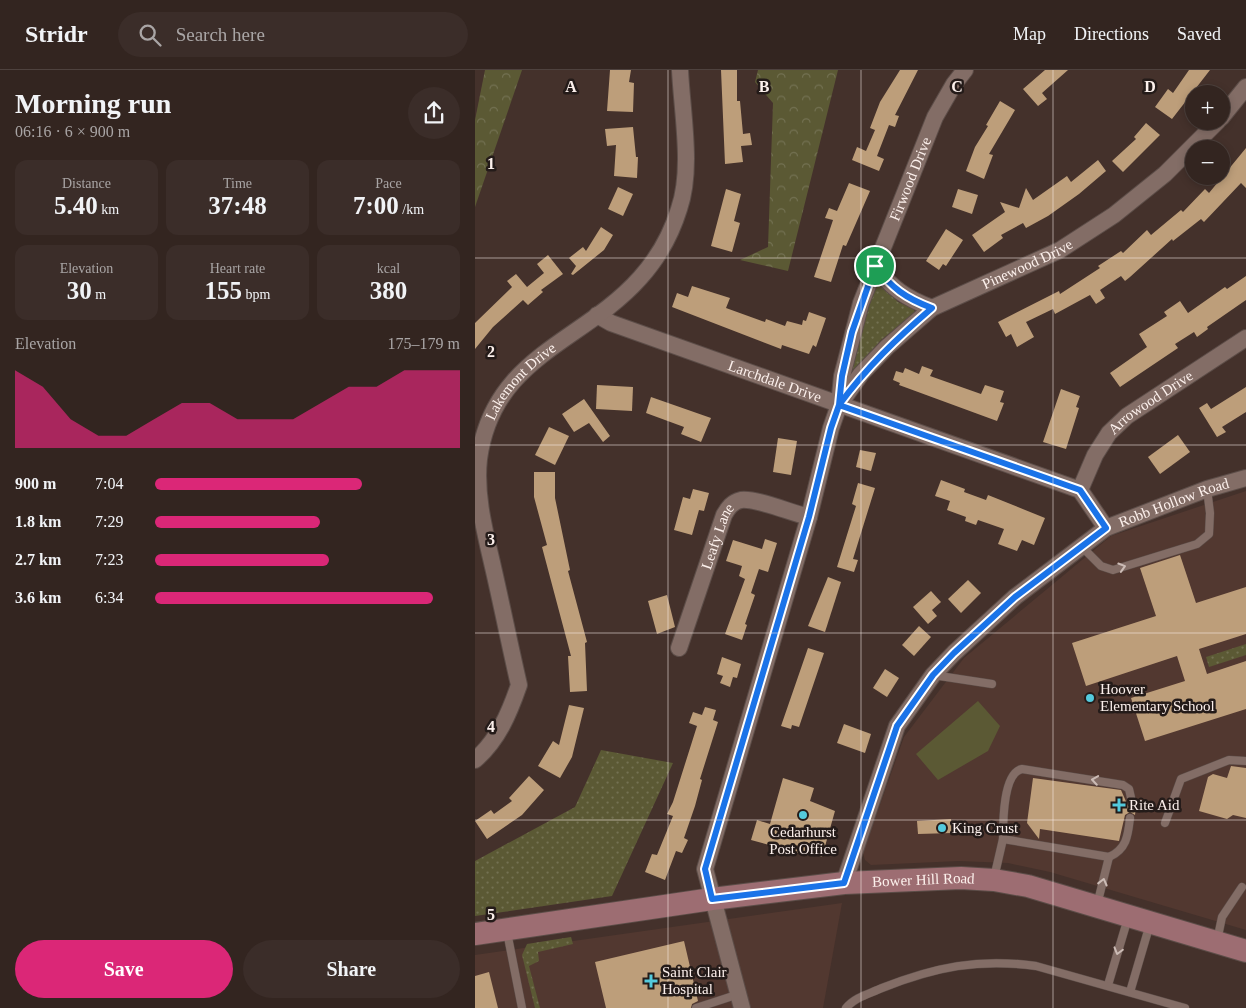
<!DOCTYPE html>
<meta charset="utf-8">
<style>
body{margin:0;font-family:Georgia,serif;background:#3b2d29;color:#f1f3f6;height:100vh;display:flex;flex-direction:column;font-size:19px;white-space:nowrap}
*{box-sizing:border-box;margin:0}
p{font-size:16px;color:#a9a5a5}
.icon{flex:none;width:28px;height:28px;fill:none;stroke:currentColor;stroke-width:2;stroke-linecap:round;stroke-linejoin:round}
.map{position:relative;flex:1;overflow:hidden}
.sheet{display:flex;flex-direction:column;background:#332520;width:475px}
.sheet>*{flex:none}
.buttons{position:absolute;left:710px;top:15px;display:grid;gap:10px}
.buttons a{display:grid;place-items:center;width:45px;height:45px;border-radius:50%;background:#332520;box-shadow:0 2px 8px #0003,0 0 0 1px #4e423e;font-size:25px}
.pin{position:absolute;display:grid;place-items:center;width:42px;height:42px;color:#fff;margin:-21px;border:2px solid #fff;border-radius:50%;box-shadow:0 1px 5px #0007}
.round{display:grid;place-items:center;flex:none;width:52px;height:52px;border-radius:26px;background:#3b2d29}
.summary{display:flex;align-items:center;justify-content:space-between;height:85px;padding:0 15px}
h1{font-size:28px;font-weight:600;line-height:38px}
.stats{display:grid;grid-template-columns:repeat(3,1fr);gap:8px;height:85px;padding:5px 15px}
.stats div{display:grid;align-content:center;border-radius:12px;background:#3b2d29;text-align:center}
.stats b{font-size:25px;font-weight:600}
.stats small{font-size:14px;font-weight:400}
.stats p{font-size:14px}
.chart{height:140px;padding:10px 15px}
.chart p{display:flex;justify-content:space-between}
.chart svg{width:100%;height:90px;margin-top:5px;fill:#db2777;opacity:.7}
.action{display:flex;gap:10px;margin-top:auto;padding:10px 15px}
.action a{flex:1;height:58px;border-radius:30px;background:#db2777;color:#fff;font-size:20px;font-weight:600;line-height:58px;text-align:center}
.action a+a{background:#3b2d29;color:#f1f3f6}
ul{padding:0 15px;list-style:none;font-size:16px}
li{display:grid;grid-template-columns:80px 60px 1fr;align-items:center;height:38px}
li i{height:12px;border-radius:6px;background:#db2777}
header{display:flex;align-items:center;gap:30px;box-sizing:border-box;height:70px;padding:0 25px;background:#332520;border-bottom:1px solid #4e423e}
header strong{font-size:24px}
nav{display:flex;gap:28px;margin-inline-start:auto;font-size:18px}
.search{width:350px;height:45px;background:#3b2d29;display:flex;align-items:center;gap:12px;box-sizing:border-box;padding:0 18px;border-radius:28px;color:#a9a5a5;font-size:19px}
main{display:flex;flex:1;min-height:0}
.map>svg:first-child{display:block}
</style>
<header>
<strong>Stridr</strong>
<div class="search"><svg class="icon" aria-label="search" viewBox="0 0 24 24"><circle cx="10" cy="10" r="6"/><path d="M15 15l6 6"/></svg>Search here</div>
<nav><a>Map</a><a>Directions</a><a>Saved</a></nav>
</header>
<main>
<section class="sheet">
<div class="summary"><div><h1>Morning run</h1><p>06:16 · 6 × 900 m</p></div><a class="round"><svg class="icon" aria-label="share" viewBox="0 0 24 24"><path d="M12 15V3M7 8l5-5 5 5M5 13v7h14v-7"/></svg></a></div>
<div class="stats">
<div><p>Distance</p><b>5.40<small> km</small></b></div>
<div><p>Time</p><b>37:48</b></div>
<div><p>Pace</p><b>7:00<small> /km</small></b></div>
</div>
<div class="stats">
<div><p>Elevation</p><b>30<small> m</small></b></div>
<div><p>Heart rate</p><b>155<small> bpm</small></b></div>
<div><p>kcal</p><b>380</b></div>
</div>
<div class="chart"><p><span>Elevation</span>175–179 m</p>
<svg viewBox="0 0 160 44" preserveAspectRatio="none"><path d="M0 44V6L10 14L20 30L30 38L40 38L50 30L60 22L70 22L80 30L90 30L100 30L110 22L120 14L130 14L140 6L150 6L160 6V44z"/></svg>
</div>
<ul>
<li><b>900 m</b>7:04<i style="width:68%"></i></li>
<li><b>1.8 km</b>7:29<i style="width:54%"></i></li>
<li><b>2.7 km</b>7:23<i style="width:57%"></i></li>
<li><b>3.6 km</b>6:34<i style="width:91%"></i></li>
</ul>
<div class="action"><a>Save</a><a>Share</a></div>
</section>
<div class="map">
<svg width="771" height="938" viewBox="0 0 771 938">
<defs>
<pattern id="grass-dots" width="8" height="8" patternUnits="userSpaceOnUse" patternTransform="scale(1.25)"><rect width="8" height="8" fill="#5b5934"/><path d="M2 2h.1M6 6h.1" fill="none" stroke="#737152" stroke-width="1.8" stroke-linecap="round"/></pattern>
<pattern id="forest-crowns" width="20" height="18" patternUnits="userSpaceOnUse" patternTransform="scale(1.25)"><rect width="20" height="18" fill="#5b5934"/><path d="M2 6a3 3 0 1 1 6 0M12 15a3 3 0 1 1 6 0" fill="none" stroke="#737152"/></pattern>
</defs>
<rect width="100%" height="100%" fill="#44312b"/>
<g fill="#523830">
<path d="M771,421V860L575,802L533,793L484,791L396,795L390,790L388,783L429,667L489,588L636,466Z"/>
<path d="M367,833L348,938H0V885Z"/>
</g>
<g fill="url(#grass-dots)">
<path d="M398,215H407L423,232L439,239L440,243L406,270L378,303L374,301Z"/>
<path d="M771,574V585L734,597L731,587Z"/>
<path d="M126,680L198,693L137,826L0,846V791L100,737Z"/>
<path d="M96,867L98,874L63,882L64,891L54,896L65,938H60L47,885L52,874Z"/>
</g>
<g fill="url(#forest-crowns)">
<path d="M10,0H47L0,137V50Z"/>
<path d="M283,0H363L313,201L265,190L293,177L298,33L280,12Z"/>
</g>
<path fill="#5b5934" d="M503,631L525,656L513,681L463,710L441,684Z"/>
<g fill="#bd9e7a">
<path d="M135,0H156L154,12L159,13L158,42L132,41Z"/>
<path d="M246,0H262V31H265L268,64L275,63L277,75L266,76L268,92L250,94Z"/>
<path d="M425,0H443L420,45L424,46L420,57L414,55L402,86L409,89L404,101L377,90L382,77L391,81L400,60L395,58L405,32Z"/>
<path d="M570,0H593L567,23L572,29L563,36L548,19Z"/>
<path d="M714,0H735L697,49L680,37L693,19L698,23Z"/>
<path d="M525,31L540,40L514,84L518,85L509,109L491,101L500,77L513,56L511,55Z"/>
<path d="M671,53L685,65L648,102L637,91L661,69L659,67Z"/>
<path d="M158,57L161,87H163L162,108L139,106L141,75L132,76L130,59Z"/>
<path d="M771,78V118L766,113L729,152L726,149L698,171L697,169L655,207L650,211L646,206L625,220L630,228L621,234L615,225L580,244L578,239L551,252L559,267L542,277L536,264L531,267L523,252L584,221L585,224L625,198L623,196L646,181L648,183L672,160L676,165L706,140L708,142L730,119L734,123Z"/>
<path d="M623,90L631,101L604,124L573,146L551,158L548,153L526,165L528,168L509,182L497,165L530,142L525,132L544,138L551,118L558,130L592,106L596,112Z"/>
<path d="M374,113L395,121L371,176L368,175L356,212L339,207L358,150L350,148L354,138L362,141Z"/>
<path d="M143,117L158,124L148,146L133,139Z"/>
<path d="M251,119L266,124L259,151L265,153L257,182L236,176Z"/>
<path d="M483,119L503,125L497,144L477,137Z"/>
<path d="M126,157L138,165L129,180L98,205L96,204L101,196L94,188L108,177L111,181Z"/>
<path d="M471,159L488,170L471,196L468,194L464,200L451,191Z"/>
<path d="M73,185L88,204L66,220L68,222L53,235L48,230L18,257L0,279V253L37,217L32,211L41,204L52,217L69,203L62,194Z"/>
<path d="M771,206V230L732,257L733,259L722,267L719,262L700,274L703,278L645,317L635,303L672,277L664,264L692,246L689,242L705,231L713,243L750,217L752,219Z"/>
<path d="M217,216L255,228L251,238L290,252L291,249L310,256L312,251L327,255L328,250L331,251L334,242L351,248L341,277L338,275L334,284L307,275L306,279L197,237L202,223L213,227Z"/>
<path d="M447,296L458,300L455,306L506,324L510,315L529,321L525,332L529,333L522,351L424,315L425,313L418,310L421,301L428,303L430,298L444,304Z"/>
<path d="M122,315L158,317L157,341L121,339Z"/>
<path d="M771,317V342L747,357L751,362L742,367L724,338L732,333L736,339Z"/>
<path d="M586,319L605,326L601,337L604,338L591,379L568,372Z"/>
<path d="M176,327L236,348L226,372L206,364L209,357L171,343Z"/>
<path d="M109,329L135,366L128,372L114,353L99,362L87,344Z"/>
<path d="M74,357L94,366L80,395L60,385Z"/>
<path d="M703,365L715,382L685,404L673,387Z"/>
<path d="M303,368L322,371L316,405L298,402Z"/>
<path d="M385,380L401,383L396,401L381,397Z"/>
<path d="M59,402H80V428L95,500L93,501L112,572L110,573L112,621L95,622L93,586H96L67,477L72,475L59,427Z"/>
<path d="M466,410L490,419L489,422L511,430L513,425L570,448L559,475L547,470L542,481L523,474L529,459L503,450L501,455L490,451L491,447L472,440L475,431L460,426Z"/>
<path d="M383,413L400,418L378,489L383,490L379,502L362,497L381,436L377,434Z"/>
<path d="M218,419L234,423L229,441L224,440L217,465L199,460L208,427L215,429Z"/>
<path d="M290,469L302,473L293,502L284,499L276,523L280,525L270,554L272,555L267,570L250,564L270,509L264,506L267,496L251,491L258,470L287,479Z"/>
<path d="M705,485L721,533L771,517V564L724,579L732,604L771,591V639L670,671L656,628L710,611L702,586L611,616L597,573L681,546L665,498Z"/>
<path d="M353,507L366,512L350,562L333,556Z"/>
<path d="M493,510L506,523L486,543L473,529Z"/>
<path d="M456,521L466,532L457,540L462,546L453,554L438,537Z"/>
<path d="M192,525L200,557L182,564L173,531Z"/>
<path d="M444,556L456,567L439,586L427,575Z"/>
<path d="M333,578L349,583L324,657L317,655L316,659L306,656Z"/>
<path d="M247,587L266,594L262,608L258,607L255,617L245,613L248,606L242,604Z"/>
<path d="M410,599L424,608L412,627L398,618Z"/>
<path d="M94,635L109,638L97,687L85,708L63,696L78,671L84,675Z"/>
<path d="M230,637L241,640L238,650L243,652L225,709L227,710L220,736L209,768L213,770L207,783L201,781L190,810L170,802L177,784L182,785L198,746L192,744L198,732L222,656L214,653L218,642L227,645Z"/>
<path d="M369,654L396,664L390,683L362,673Z"/>
<path d="M756,696L771,698V748L758,745L752,749L724,741L733,707L738,704L752,708Z"/>
<path d="M54,706L69,720L47,745L12,769L0,751L16,740L19,744L37,731L34,728Z"/>
<path d="M308,708L339,718L335,731L360,741L347,787L335,783L334,786L276,770L282,750L295,754Z"/>
<path d="M558,708L646,720L653,736H661L660,745L655,742L650,745L644,771L565,759L564,769L552,753Z"/>
<path d="M476,749L477,763L443,764L442,751Z"/>
<path d="M209,871L223,931L217,934L216,938H131L120,892Z"/>
<path d="M14,902L23,938H0V906Z"/>
</g>
<g fill="none" stroke-linecap="round" stroke-linejoin="round">
<defs>
<g id="lane">
<path d="M607,477L626,496L638,500L722,474L734,464L735,443L732,419"/>
<path d="M458,605L517,614"/>
<path d="M655,748C653,765 652,779 634,787L528,769C528,752 528,703 547,699L648,715L654,719L657,732"/>
<path d="M690,753L706,709L754,690L771,691"/>
<path d="M519,808L528,769"/>
<path d="M622,835L634,787"/>
<path d="M32,862L47,938"/>
<path d="M742,871L747,847L767,817"/>
<path d="M633,915L653,848"/>
<path d="M655,922L675,854"/>
<path d="M221,938L264,924"/>
<path d="M371,938C380,927 394,924 407,918C460,897 504,888 561,896L710,938"/>
</g>
<g id="street">
<path d="M746,48L771,17"/>
<path d="M399,196C417,218 430,228 457,238"/>
<path id="s1" d="M122,245L136,253L605,420L631,458"/>
<path id="s2" d="M364,335L386,304L412,277L457,238L585,180L639,145L690,104L743,51"/>
<path id="s3" d="M605,420L620,385L634,363L652,346L771,268"/>
<path id="s4" d="M204,578L249,445C253,438 257,432 266,430C282,428 316,443 334,447"/>
<path id="s5" d="M0,690C23,670 34,644 44,615C35,576 27,536 18,497C10,462 0,425 4,389C18,286 107,273 165,208C183,188 196,165 204,139C218,99 207,43 205,0"/>
<path id="s6" d="M369,813L422,656L458,605L479,583L540,527L631,458L732,419L771,408"/>
<path id="s7" d="M267,938L230,799L334,447L356,358L364,335L367,306L386,233L460,47L479,14L490,0"/>
</g>
<g id="secondary">
<path id="s8" d="M0,864L237,829L369,813L486,808L519,810L553,816L771,881"/>
</g>
</defs>
<use href="#lane" stroke="#5c4d48" stroke-width="9"/>
<use href="#street" stroke="#5c4d48" stroke-width="18"/>
<use href="#secondary" stroke="#5c4d48" stroke-width="24"/>
<use href="#lane" stroke="#836d66" stroke-width="8"/>
<use href="#street" stroke="#836d66" stroke-width="16"/>
<use href="#secondary" stroke="#9d6d72" stroke-width="22"/>
</g>
<defs><path id="oneway-chevron" d="M-2-3.5L2.5 0L-2 3.5" fill="none" stroke-width="1.6" stroke-linecap="round" stroke-linejoin="round" transform="scale(1.25)"/></defs>
<g stroke="#ccbcb6">
<use href="#oneway-chevron" transform="translate(647 497) rotate(-17)"/>
<use href="#oneway-chevron" transform="translate(620 710) rotate(-171)"/>
<use href="#oneway-chevron" transform="translate(628 812) rotate(-76)"/>
<use href="#oneway-chevron" transform="translate(643 881) rotate(106)"/>
</g>
<g fill="none" stroke-linecap="round" stroke-linejoin="round">
<defs>
<path id="route" d="M400,196L377,262L367,306L364,335L356,358L334,447L230,799L237,829L369,813L422,656L458,605L479,583L540,527L631,458L605,420L364,335C392,297 421,269 457,238C430,228 417,218 400,196"/>
</defs>
<use href="#route" stroke="#fff" stroke-width="10"/>
<use href="#route" stroke="#1a73e8" stroke-width="6"/>
</g>
<path fill="none" stroke="#fcf0ec" stroke-width="1" stroke-opacity="0.55" d="M193,0V938M386,0V938M578,0V938M0,188H771M0,375H771M0,563H771M0,750H771"/>
<g fill="#54cadd" stroke="#241b19" stroke-width="2">
<circle cx="615" cy="628" r="5"/>
<path d="M641.5 727.5h5v5h5v5h-5v5h-5v-5h-5v-5h5z"/>
<circle cx="328" cy="745" r="5"/>
<circle cx="467" cy="758" r="5"/>
<path d="M173.5 903.5h5v5h5v5h-5v5h-5v-5h-5v-5h5z"/>
</g>
<g text-anchor="middle" dominant-baseline="central" stroke-width="5" stroke-linejoin="round" paint-order="stroke">
<g font-size="15" fill="#fcf0ec" stroke="#241b19">
<text stroke="none"><textPath href="#s7" startOffset="865">Firwood Drive</textPath></text>
<text stroke="none"><textPath href="#s2" startOffset="240">Pinewood Drive</textPath></text>
<text stroke="none"><textPath href="#s1" startOffset="190">Larchdale Drive</textPath></text>
<text stroke="none"><textPath href="#s5" startOffset="409">Lakemont Drive</textPath></text>
<text stroke="none"><textPath href="#s3" startOffset="116">Arrowood Drive</textPath></text>
<text stroke="none"><textPath href="#s6" startOffset="528">Robb Hollow Road</textPath></text>
<text stroke="none"><textPath href="#s4" startOffset="118">Leafy Lane</textPath></text>
<text stroke="none"><textPath href="#s8" startOffset="452">Bower Hill Road</textPath></text>
</g>
<g font-size="15" fill="#fcf0ec" stroke="#241b19" text-anchor="start">
<text x="625" y="619">Hoover<tspan x="625" dy="17">Elementary School</tspan></text>
<text x="654" y="735">Rite Aid</text>
<text x="477" y="758">King Crust</text>
<text x="328" y="762" text-anchor="middle">Cedarhurst<tspan x="328" dy="17">Post Office</tspan></text>
<text x="187" y="902">Saint Clair<tspan x="187" dy="17">Hospital</tspan></text>
</g>
</g>
<g font-size="16" text-anchor="middle" font-weight="bold" fill="#fcf0ec" stroke="#241b19" stroke-width="5" stroke-linejoin="round" paint-order="stroke">
<text x="96" y="22">A</text>
<text x="289" y="22">B</text>
<text x="482" y="22">C</text>
<text x="675" y="22">D</text>
<text x="16" y="99">1</text>
<text x="16" y="287">2</text>
<text x="16" y="475">3</text>
<text x="16" y="662">4</text>
<text x="16" y="850">5</text>
</g>
</svg>
<div class="buttons">
<a>+</a>
<a>−</a>
</div>
<div class="pin" style="left:400px;top:196px;background:#1e9e55"><svg class="icon" aria-label="arrive" viewBox="0 0 24 24"><path d="M6 21V4h12l-3 4 3 4H6"/></svg></div>
</div>
</main>
